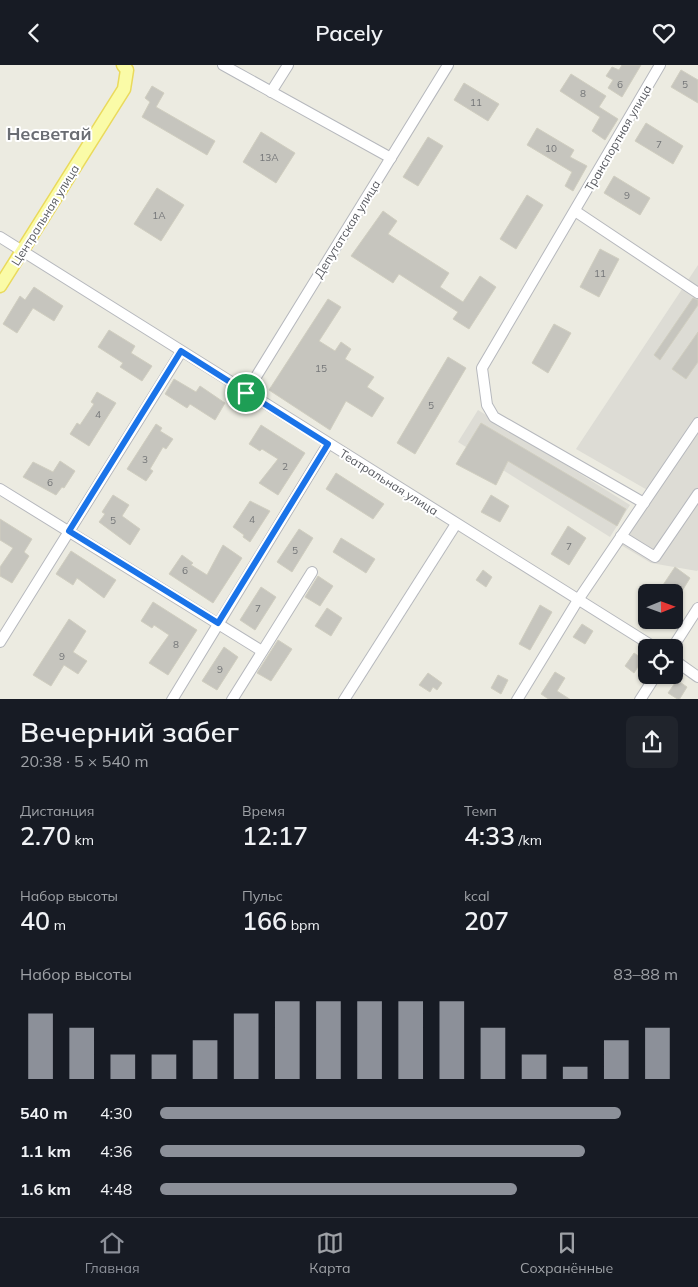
<!DOCTYPE html>
<html lang="ru">
<meta charset="utf-8">
<style>
body{margin:0;font-family:Mulish,sans-serif;background:#20242c;color:#f1f3f6;height:100vh;display:flex;flex-direction:column;font-size:19px;white-space:nowrap}
*{box-sizing:border-box;margin:0}
p{font-size:16px;color:#9ea1a6}
.icon{flex:none;width:28px;height:28px;fill:none;stroke:currentColor;stroke-width:2;stroke-linecap:round;stroke-linejoin:round}
.map{position:relative;height:634px;overflow:hidden}
.panel{display:flex;flex-direction:column;background:#171b24;flex:1}
.panel>*{flex:none}
.needle{width:32px;rotate:89deg}
.tools{position:absolute;left:638px;top:519px;display:grid;gap:10px}
.tools a{display:grid;place-items:center;width:45px;height:45px;border-radius:8px;background:#171b24;box-shadow:0 1px 4px #0004;font-size:25px}
.pin{position:absolute;display:grid;place-items:center;width:42px;height:42px;color:#fff;margin:-21px;border:2px solid #fff;border-radius:50%;box-shadow:0 1px 5px #0007}
.round{display:grid;place-items:center;flex:none;width:52px;height:52px;border-radius:8px;background:#20242c}
.overview{display:flex;align-items:center;justify-content:space-between;height:85px;padding:0 20px}
h1{font-size:28px;font-weight:600;line-height:38px}
.metrics{display:grid;grid-template-columns:repeat(3,1fr);gap:8px;height:85px;padding:5px 20px}
.metrics div{display:grid;align-content:center}
.metrics b{font-size:25px;font-weight:600}
.metrics small{font-size:14px;font-weight:400}
.metrics p{font-size:14px}
.chart{height:140px;padding:10px 20px}
.chart p{display:flex;justify-content:space-between}
.chart svg{width:100%;height:90px;margin-top:5px;stroke:#8c9099;stroke-width:6}
ul{padding:0 20px;list-style:none;font-size:16px}
li{display:grid;grid-template-columns:80px 60px 1fr;align-items:center;height:38px}
li i{height:12px;border-radius:6px;background:#8c9099}
header{display:flex;justify-content:space-between;align-items:center;height:65px;padding:0 20px;background:#171b24;font-size:22px;font-weight:600}
.tabs{display:flex;justify-content:space-around;align-items:center;height:70px;border-top:1px solid #363941;background:#171b24;font-size:14px;color:#9ea1a6}
.tabs a{display:grid;justify-items:center;gap:2px}
.tabs .active{color:#8c9099}
.map>svg:first-child{display:block}
</style>
<header><svg class="icon" aria-label="back" viewBox="0 0 24 24"><path d="M15 5l-7 7 7 7"/></svg>Pacely<svg class="icon" aria-label="heart" viewBox="0 0 24 24"><path d="M12 20l-8-8c-3-5 5-10 8-4 3-6 11-1 8 4z"/></svg></header>
<div class="map">
<svg width="698" height="635" viewBox="0 0 698 635">
<rect width="100%" height="100%" fill="#ecebe1"/>
<g fill="#dddcd5">
<path d="M698,200V505L697,506L651,498L621,480L656,430L576,384Z"/>
<path d="M478,345L630,440L610,472L458,377Z"/>
</g>
<g fill="#c6c5be" stroke="#d0cec0">
<path d="M622,0H641L622,32L608,23L613,15L606,11L612,2L619,5Z"/>
<path d="M681,5L698,15V38L671,22Z"/>
<path d="M571,9L606,31L599,42L618,54L605,75L592,66L600,52L560,26Z"/>
<path d="M464,18L499,39L488,56L454,35Z"/>
<path d="M152,21L164,28L156,42L215,76L207,90L142,52L150,37L145,33Z"/>
<path d="M646,58L683,81L673,99L635,76Z"/>
<path d="M537,63L574,85L570,92L587,101L573,126L565,121L572,107L527,80Z"/>
<path d="M261,67L295,88L276,118L243,97Z"/>
<path d="M428,72L443,81L418,121L403,112Z"/>
<path d="M614,111L650,133L640,150L604,128Z"/>
<path d="M157,123L184,140L161,176L134,159Z"/>
<path d="M527,130L543,140L516,184L500,174Z"/>
<path d="M383,146L397,156L388,169L449,208L440,222L463,237L480,211L496,222L469,264L453,254L458,247L399,209L393,218L351,191Z"/>
<path d="M600,184L619,194L599,232L580,222Z"/>
<path d="M34,222L63,241L54,256L33,243L17,268L3,259L20,231L25,235Z"/>
<path d="M693,233L698,235V240L660,295L654,290Z"/>
<path d="M328,234L341,242L319,276L335,286L341,277L351,284L345,294L374,312L367,322L384,333L372,352L346,336L330,365L269,325Z"/>
<path d="M554,259L571,268L548,308L532,298Z"/>
<path d="M109,265L135,281L131,288L152,301L142,316L120,302L123,298L98,282Z"/>
<path d="M698,267V297L686,314L672,304Z"/>
<path d="M448,292L466,303L415,389L397,378Z"/>
<path d="M174,314L196,327L200,321L225,338L215,355L190,339L187,343L165,329Z"/>
<path d="M97,327L116,338L89,381L70,369L77,358L80,360L94,339L91,337Z"/>
<path d="M481,358L626,444L617,461L508,396L496,420L456,399Z"/>
<path d="M156,359L162,363L160,366L173,374L166,384L163,382L150,404L153,406L146,416L127,404Z"/>
<path d="M261,360L305,388L278,430L259,418L278,394L262,384L260,386L249,379Z"/>
<path d="M60,396L75,406L64,423L62,422L56,430L23,412L33,397L53,407Z"/>
<path d="M336,408L384,439L373,454L326,424Z"/>
<path d="M113,430L129,440L122,451L140,464L130,480L99,457L105,449L102,447Z"/>
<path d="M491,430L509,441L500,457L481,447Z"/>
<path d="M250,436L270,446L250,477L243,472L244,470L233,462Z"/>
<path d="M0,454L32,474L24,487L29,491L12,518L0,511V502L13,483L0,475Z"/>
<path d="M568,461L586,473L569,500L551,489Z"/>
<path d="M299,464L313,473L292,507L277,497Z"/>
<path d="M341,473L375,494L366,508L333,487Z"/>
<path d="M223,480L242,493L213,538L169,509L182,490L193,498L191,500L207,510Z"/>
<path d="M71,486L116,515L104,533L77,513L73,520L56,509Z"/>
<path d="M675,502L690,513L674,539V528H667L661,523Z"/>
<path d="M483,505L492,512L486,522L476,515Z"/>
<path d="M318,511L333,521L320,541L305,532Z"/>
<path d="M261,522L276,532L255,565L240,555Z"/>
<path d="M153,537L197,565L168,610L149,598L169,570L154,560L152,563L141,556Z"/>
<path d="M540,540L552,547L530,585L519,579Z"/>
<path d="M327,543L342,553L331,571L315,561Z"/>
<path d="M69,554L86,566L73,587L87,596L78,609L64,600L51,621L33,610Z"/>
<path d="M582,559L593,566L585,579L573,572Z"/>
<path d="M278,575L292,584L271,616L257,608Z"/>
<path d="M224,582L238,592L217,625L202,616Z"/>
<path d="M634,588L643,594L634,608L625,601Z"/>
<path d="M555,607L565,613L557,626L571,635H550L541,629Z"/>
<path d="M428,608L442,618L437,625L433,622L430,627L419,620Z"/>
<path d="M498,610L508,615L501,629L491,623Z"/>
<path d="M677,615L687,622L679,635L668,628Z"/>
</g>
<g fill="none" stroke-linecap="round" stroke-linejoin="round">
<defs>
<g id="minor">
<path d="M223,0L391,93"/>
<path d="M271,27L288,0"/>
<path d="M575,146L698,228"/>
<path d="M0,172L654,582"/>
<path d="M246,328L448,0"/>
<path d="M0,424L262,586"/>
<path d="M644,438L494,352L487,340L482,303L660,0"/>
<path d="M621,471L655,492L698,429"/>
<path d="M0,577L181,287"/>
<path d="M673,582L698,543"/>
<path d="M674,595L698,612"/>
<path d="M172,635L328,379"/>
<path d="M232,635L312,507"/>
<path d="M344,635L456,459"/>
<path d="M517,635L578,535L698,358"/>
<path d="M640,635L656,610"/>
</g>
<path id="major" d="M0,221L124,24L127,5L123,0"/>
</defs>
<use href="#minor" stroke="#b6b8bd" stroke-width="12"/>
<use href="#major" stroke="#eada5c" stroke-width="15"/>
<use href="#minor" stroke="#fff" stroke-width="10"/>
<use href="#major" stroke="#fafba7" stroke-width="12"/>
</g>
<g fill="none" stroke-linecap="round" stroke-linejoin="round">
<defs>
<path id="route" d="M181,286L328,379L218,558L69,466Z"/>
</defs>
<use href="#route" stroke="#fff" stroke-width="10"/>
<use href="#route" stroke="#1a73e8" stroke-width="6"/>
</g>
<g text-anchor="middle" dominant-baseline="central" stroke-width="4" stroke-linejoin="round" paint-order="stroke">
<g font-size="10" fill="#747678">
<text x="620" y="19">6</text>
<text x="685" y="19">5</text>
<text x="583" y="28">8</text>
<text x="476" y="37">11</text>
<text x="659" y="79">7</text>
<text x="551" y="83">10</text>
<text x="269" y="92">13А</text>
<text x="627" y="130">9</text>
<text x="159" y="150">1А</text>
<text x="600" y="208">11</text>
<text x="321" y="303">15</text>
<text x="431" y="340">5</text>
<text x="98" y="349">4</text>
<text x="145" y="394">3</text>
<text x="285" y="401">2</text>
<text x="50" y="417">6</text>
<text x="252" y="454">4</text>
<text x="113" y="455">5</text>
<text x="569" y="481">7</text>
<text x="295" y="485">5</text>
<text x="185" y="505">6</text>
<text x="258" y="543">7</text>
<text x="176" y="579">8</text>
<text x="62" y="591">9</text>
<text x="220" y="604">9</text>
</g>
<g font-size="12" fill="#595b61" stroke="#fff">
<text transform="translate(618 73) rotate(-60)">Транспортная улица</text>
<text transform="translate(45 150) rotate(-58)">Центральная улица</text>
<text transform="translate(347 164) rotate(-58)">Депутатская улица</text>
<text transform="translate(389 417) rotate(32)">Театральная улица</text>
</g>
<g font-size="18" font-weight="bold" fill="#6a6d73" stroke="#fff">
<text x="49" y="68">Несветай</text>
</g>
</g>
</svg>
<div class="tools">
<a><svg class="needle" viewBox="-14 -14 28 28"><path d="M0-13l5 13h-10z" fill="#e53935"/><path d="M0 13l5-13h-10z" fill="#9ea1a6"/></svg></a>
<a><svg class="icon" aria-label="locate" viewBox="0 0 24 24"><circle cx="12" cy="12" r="6"/><path d="M12 2v4M12 18v4M2 12h4M18 12h4"/></svg></a>
</div>
<div class="pin" style="left:246px;top:328px;background:#1e9e55"><svg class="icon" aria-label="arrive" viewBox="0 0 24 24"><path d="M6 21V4h12l-3 4 3 4H6"/></svg></div>
</div>
<section class="panel">
<div class="overview"><div><h1>Вечерний забег</h1><p>20:38 · 5 × 540 m</p></div><a class="round"><svg class="icon" aria-label="share" viewBox="0 0 24 24"><path d="M12 15V3M7 8l5-5 5 5M5 13v7h14v-7"/></svg></a></div>
<div class="metrics">
<div><p>Дистанция</p><b>2.70<small> km</small></b></div>
<div><p>Время</p><b>12:17</b></div>
<div><p>Темп</p><b>4:33<small> /km</small></b></div>
</div>
<div class="metrics">
<div><p>Набор высоты</p><b>40<small> m</small></b></div>
<div><p>Пульс</p><b>166<small> bpm</small></b></div>
<div><p>kcal</p><b>207</b></div>
</div>
<div class="chart"><p><span>Набор высоты</span>83–88 m</p>
<svg viewBox="0 0 160 44" preserveAspectRatio="none"><path d="M5 44V12M15 44V19M25 44V32M35 44V32M45 44V25M55 44V12M65 44V6M75 44V6M85 44V6M95 44V6M105 44V6M115 44V19M125 44V32M135 44V38M145 44V25M155 44V19"/></svg>
</div>
<ul>
<li><b>540 m</b>4:30<i style="width:89%"></i></li>
<li><b>1.1 km</b>4:36<i style="width:82%"></i></li>
<li><b>1.6 km</b>4:48<i style="width:69%"></i></li>
</ul>
</section>
<nav class="tabs">
<a class="active"><svg class="icon" aria-label="home" viewBox="0 0 24 24"><path d="M3 11l9-7 9 7M6 9v11h12V9"/></svg>Главная</a>
<a><svg class="icon" aria-label="map" viewBox="0 0 24 24"><path d="M3 6l6-2 6 2 6-2v14l-6 2-6-2-6 2zM9 4v14M15 6v14"/></svg>Карта</a>
<a><svg class="icon" aria-label="saved" viewBox="0 0 24 24"><path d="M7 4h10v16l-5-4-5 4z"/></svg>Сохранённые</a>
</nav>
